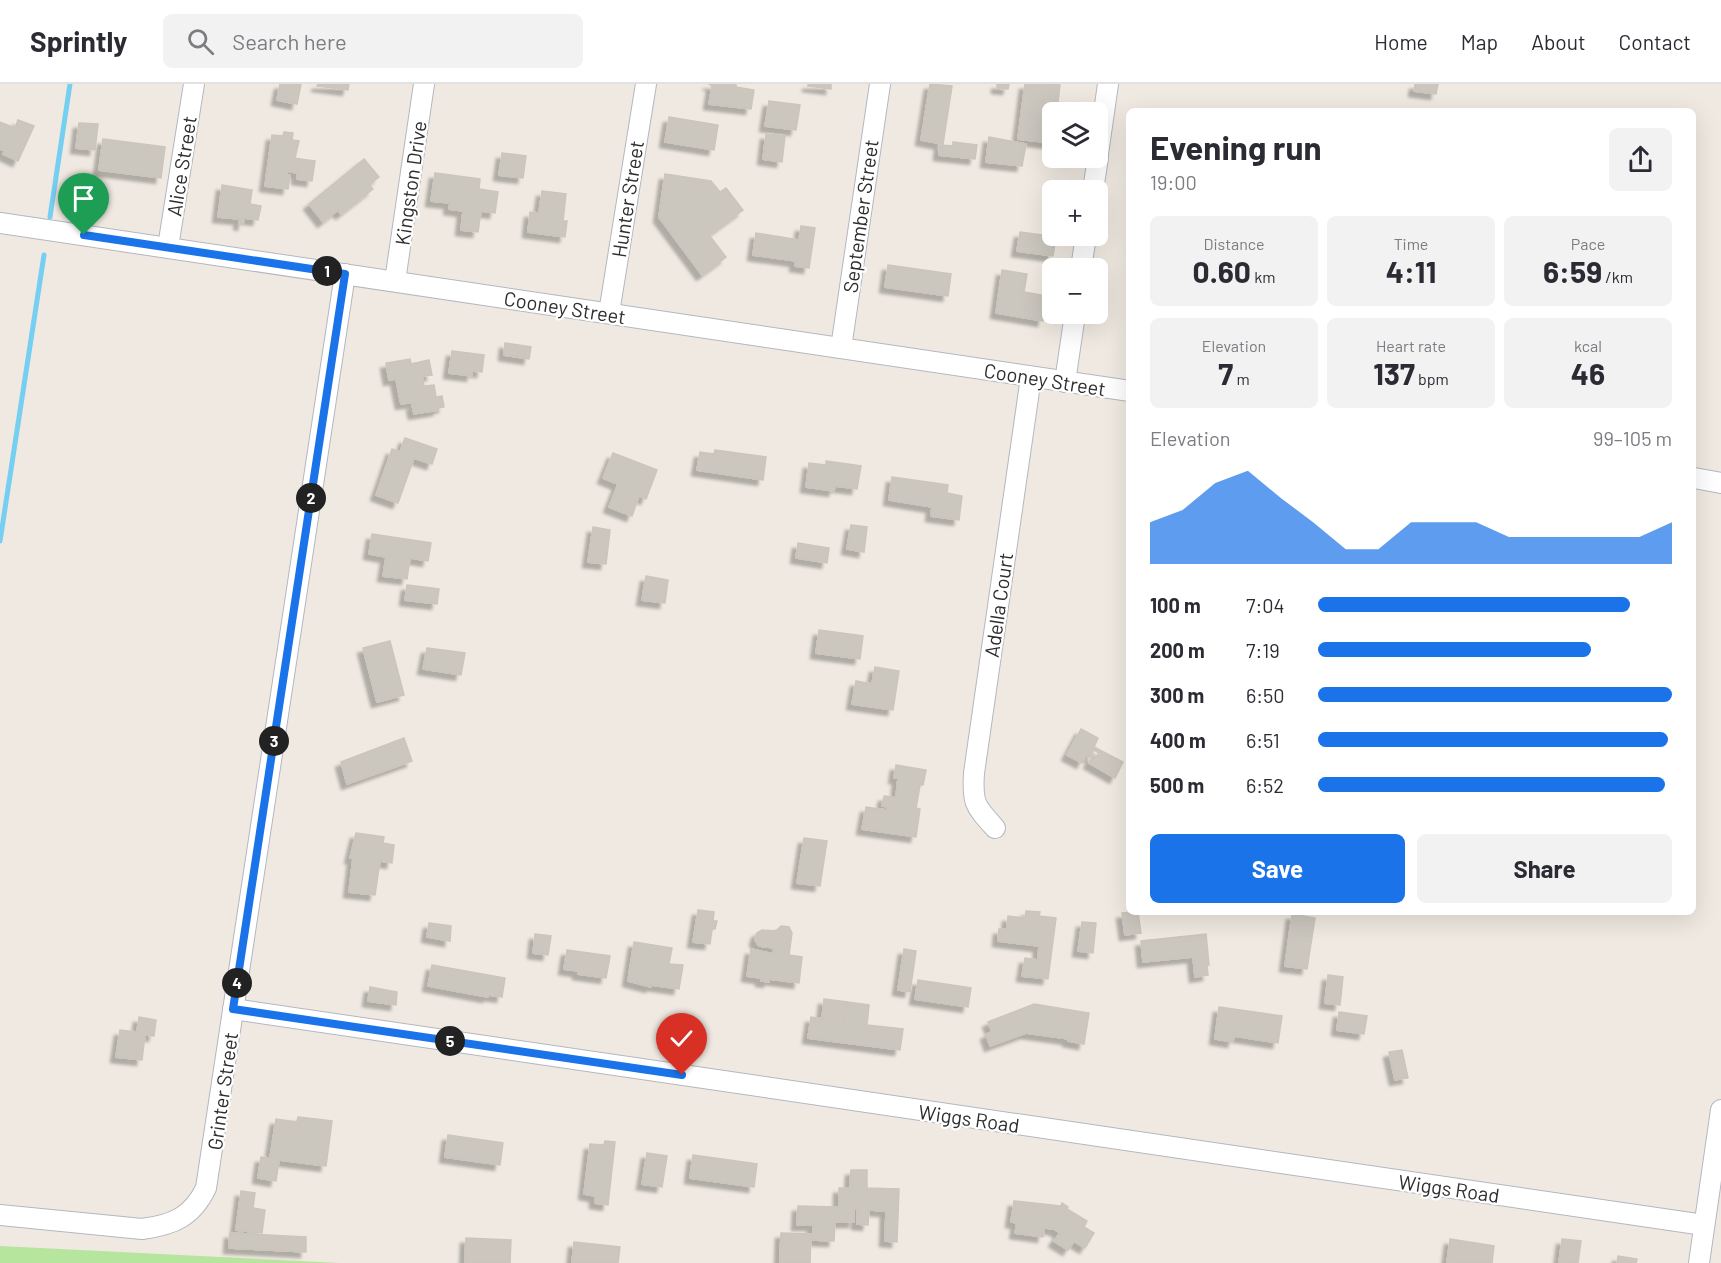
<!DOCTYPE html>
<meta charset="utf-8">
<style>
body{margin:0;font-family:Barlow,sans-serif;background:#f2f2f3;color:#2b2b33;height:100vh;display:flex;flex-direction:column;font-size:22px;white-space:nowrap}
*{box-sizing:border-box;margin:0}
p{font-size:20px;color:#7c7c81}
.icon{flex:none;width:33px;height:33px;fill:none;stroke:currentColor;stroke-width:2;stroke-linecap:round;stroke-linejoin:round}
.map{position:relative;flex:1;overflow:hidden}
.details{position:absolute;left:1126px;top:24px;width:570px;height:807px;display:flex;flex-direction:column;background:#fff;border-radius:9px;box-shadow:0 6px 24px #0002}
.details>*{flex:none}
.tools{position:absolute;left:1042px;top:18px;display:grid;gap:12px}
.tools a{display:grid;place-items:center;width:66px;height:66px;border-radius:9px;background:#fff;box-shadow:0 6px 24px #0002;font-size:30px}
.pin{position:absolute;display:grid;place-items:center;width:51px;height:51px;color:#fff;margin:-62px -26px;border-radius:50% 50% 50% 0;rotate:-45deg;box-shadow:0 0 6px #0007}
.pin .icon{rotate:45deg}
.km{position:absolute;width:30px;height:30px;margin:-15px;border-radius:50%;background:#222;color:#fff;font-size:16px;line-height:30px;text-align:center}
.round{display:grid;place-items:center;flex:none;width:63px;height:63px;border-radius:9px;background:#f2f2f3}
.head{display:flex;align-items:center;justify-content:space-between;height:102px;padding:0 24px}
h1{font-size:33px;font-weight:700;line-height:45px}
.stats{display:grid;grid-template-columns:repeat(3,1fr);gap:9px;height:102px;padding:6px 24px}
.stats div{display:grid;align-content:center;border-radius:9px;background:#f2f2f3;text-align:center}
.stats b{font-size:30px;font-weight:700}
.stats small{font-size:16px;font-weight:400}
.stats p{font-size:16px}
.chart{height:168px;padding:12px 24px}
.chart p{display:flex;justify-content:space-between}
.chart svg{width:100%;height:108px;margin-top:6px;fill:#1a73e8;opacity:.7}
.primary-button{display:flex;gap:12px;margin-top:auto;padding:12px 24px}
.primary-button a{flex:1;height:69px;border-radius:9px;background:#1a73e8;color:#fff;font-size:24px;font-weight:700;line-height:69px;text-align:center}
.primary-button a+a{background:#f2f2f3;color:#2b2b33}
ul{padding:0 24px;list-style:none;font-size:20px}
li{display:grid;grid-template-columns:96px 72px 1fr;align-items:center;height:45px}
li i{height:15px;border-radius:8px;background:#1a73e8}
header{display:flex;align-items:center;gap:36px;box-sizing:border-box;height:84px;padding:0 30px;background:#fff;border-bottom:2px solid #e1e1e2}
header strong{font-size:28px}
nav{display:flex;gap:33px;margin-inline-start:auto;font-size:21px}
.search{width:420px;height:54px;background:#f2f2f3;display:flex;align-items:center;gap:15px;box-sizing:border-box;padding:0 21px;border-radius:9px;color:#7c7c81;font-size:22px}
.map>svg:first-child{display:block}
</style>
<header>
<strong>Sprintly</strong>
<div class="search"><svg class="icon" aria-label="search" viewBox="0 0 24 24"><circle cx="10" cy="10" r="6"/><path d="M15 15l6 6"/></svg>Search here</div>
<nav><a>Home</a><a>Map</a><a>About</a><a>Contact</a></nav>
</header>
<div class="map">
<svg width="1721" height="1179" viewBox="0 0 1721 1179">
<defs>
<filter id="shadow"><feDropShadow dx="-5.5" dy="5.5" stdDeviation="1.5" flood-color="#0004"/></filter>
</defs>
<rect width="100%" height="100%" fill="#efe9e1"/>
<path fill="#b6e59e" d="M0,1162L339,1179H0Z"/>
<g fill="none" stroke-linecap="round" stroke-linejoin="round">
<g stroke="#75cff0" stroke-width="5">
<path d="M50,133L70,0"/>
<path d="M0,457L44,171"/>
</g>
</g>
<g fill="#cbc7bf" stroke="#cbc5ba" stroke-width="1.5" filter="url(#shadow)">
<path d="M280,0H301L297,20L277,16Z"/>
<path d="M318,0H349L348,6L317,2Z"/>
<path d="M709,0H736V3L754,6L751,25L709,20L712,2Z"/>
<path d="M808,0H831V5L808,2Z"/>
<path d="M930,0L952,2L943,60L921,56Z"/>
<path d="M997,0H1009L1008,5L997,4Z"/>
<path d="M1025,0H1060L1057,28H1053L1051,59L1018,55Z"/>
<path d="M1415,0H1438L1436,10L1414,7Z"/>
<path d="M769,17L800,21L796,46L765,42Z"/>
<path d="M669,33L718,41L714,66L665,58Z"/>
<path d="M18,36L34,42L18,77L3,70L5,67L0,65V38L15,44Z"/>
<path d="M79,39L98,40L95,66L76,64Z"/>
<path d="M284,48L293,49L292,56L299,57L295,74L300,75L297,89L287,87V91H290L288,105L265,102L272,51L283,52Z"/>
<path d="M766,50L785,52L782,78L763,75Z"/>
<path d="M989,53L1026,60L1022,82L986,78Z"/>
<path d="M103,55L165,63L161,94L99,86Z"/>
<path d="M953,58L977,61L975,75L939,71L940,61L953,62Z"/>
<path d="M502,69L526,72L523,94L499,91Z"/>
<path d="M299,75L315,77L312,97L297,95Z"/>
<path d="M364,75L379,93L369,101L373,105L341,130L338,126L323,138L309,120Z"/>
<path d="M435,89L480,95L479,105L498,108L495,129L481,127L478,148L461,146L463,127L449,125L450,119L431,117Z"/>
<path d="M665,90L711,97L720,108L726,104L743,126L709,151L726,173L702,191L659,133Z"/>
<path d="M222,101L252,106L250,120L261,122L258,136L244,134L243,141L239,140L240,135L218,133Z"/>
<path d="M542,107L566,110L563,137H567L565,153L528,148L530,128L539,129Z"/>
<path d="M801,142L815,144L809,184L795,182L796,177L753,171L756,149L799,156Z"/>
<path d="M1020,148L1056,153L1053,172L1017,167Z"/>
<path d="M888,181L951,190L948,212L885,203Z"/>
<path d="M1002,186L1027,190L1024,208L1047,212L1043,237L996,229Z"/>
<path d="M505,259L531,263L529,275L504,271Z"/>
<path d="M452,267L484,271L482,288L472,287V292L449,289Z"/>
<path d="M410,275L411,280L429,276L432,291L422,292L424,302L434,301L436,313L442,312L444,323L438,324V326L414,330L412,321L416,320V318L401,320L396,295L389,296L386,279Z"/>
<path d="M405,354L437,365L432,380L414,374L398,419L376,411L392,365L400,368Z"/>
<path d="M715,366L766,373L763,396L697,386L700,368L714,370Z"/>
<path d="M613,369L657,386L646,415L639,412L632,432L609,423L618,400L603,394Z"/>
<path d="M826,377L861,382L857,405L835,402L834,407L806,403L809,379L826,381Z"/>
<path d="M892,393L948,401L947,409L962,412L959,436L931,432L932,423L889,416Z"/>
<path d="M851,441L867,443L864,468L847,465Z"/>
<path d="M593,443L610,446L606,480L588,478Z"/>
<path d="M372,450L431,459L428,477L410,474L407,495L383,492L386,473L369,470Z"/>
<path d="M798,459L829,464L827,479L796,474Z"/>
<path d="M646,492L668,496L665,519L642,516Z"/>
<path d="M407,501L439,505L437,520L405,516Z"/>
<path d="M819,546L863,552L860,575L816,569Z"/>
<path d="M390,557L404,611L377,618L363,564Z"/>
<path d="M427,564L465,569L461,591L423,585Z"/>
<path d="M875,583L899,587L893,626L852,620L856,597L872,600Z"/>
<path d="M1081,645L1098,654L1094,663L1123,678L1115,694L1089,679L1093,672L1096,673L1099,669L1094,666L1090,673L1086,671L1082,679L1067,671Z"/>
<path d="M404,654L412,677L347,700L341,678Z"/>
<path d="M896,681L926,686L923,701H920L916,724L920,725L916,753L862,745L866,723L887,726L888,723L882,722L884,712L896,713L898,694H894Z"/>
<path d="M356,749L384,753L383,759L394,761L392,779L380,777L375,811L349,808L353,774H350Z"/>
<path d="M804,754L827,757L820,802L797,799Z"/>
<path d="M698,826L714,828L713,837H717L715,845H712L710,860L693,858Z"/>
<path d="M1026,827L1040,828L1039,832L1056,834L1048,895L1022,892L1025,874L1038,876L1039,862L998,857L999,845H1007L1008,832L1025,834Z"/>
<path d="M1138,828L1141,849L1125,851L1122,829Z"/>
<path d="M1292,830L1315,834L1307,885L1285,882Z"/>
<path d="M1082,838L1096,839L1093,869L1078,867Z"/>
<path d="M429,839L451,842L450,857L427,853Z"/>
<path d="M781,842L789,843L792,849L789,871L802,873L799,899L769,895V898L761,897V894L747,892L751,865L773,870L774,864L759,862L755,856L757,849L762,846L776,847Z"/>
<path d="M535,850L551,852L548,871L533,869Z"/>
<path d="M1206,850L1209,881H1207L1208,891L1195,893L1193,873L1143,878L1141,857Z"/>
<path d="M634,858L672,864L669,880L683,881L679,905L651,901V903L628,897Z"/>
<path d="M904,865L916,867L910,908L898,906Z"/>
<path d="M567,866L610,872L606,894L578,890V887L564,885Z"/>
<path d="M432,881L505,894L502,913L488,911V913L428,902Z"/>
<path d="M1328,891L1343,893L1340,921L1325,919Z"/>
<path d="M918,896L971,904L968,923L915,915Z"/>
<path d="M370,903L397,908L396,921L368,917Z"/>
<path d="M824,915L847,918L844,938L822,935Z"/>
<path d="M847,918L869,921L867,941L903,945L900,966L808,954L811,933L844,938Z"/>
<path d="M1034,920L1089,929L1084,960L1068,957L1069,955L1026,949L990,962L986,950L992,948L988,938Z"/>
<path d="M1219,923L1282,932L1278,959L1234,952L1233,958L1215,955Z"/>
<path d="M1339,928L1367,932L1364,950L1337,946Z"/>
<path d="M139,933L156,936L154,952L145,951L142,976L116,973L120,946L137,948Z"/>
<path d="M1402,966L1408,994L1395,996L1389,968Z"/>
<path d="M298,1033L332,1037L326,1082L279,1076L276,1097L258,1094L261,1073L270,1074L276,1035L297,1038Z"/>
<path d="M448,1051L503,1059L500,1081L445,1073Z"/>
<path d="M605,1057L615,1058L608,1121L595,1119V1112L584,1110L590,1060L604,1061Z"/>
<path d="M647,1069L667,1072L662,1103L642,1100Z"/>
<path d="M693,1071L757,1080L754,1103L690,1094Z"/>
<path d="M851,1086H867V1104L899,1105L897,1158L885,1157L886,1127L869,1126L868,1141L857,1140V1125H854V1138H835L834,1157L813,1156V1141H797L798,1122L839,1123V1104H850Z"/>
<path d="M241,1107L255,1109L253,1124L265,1126L262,1149L236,1146Z"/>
<path d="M1014,1117L1061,1122L1062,1119L1068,1123L1067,1125L1087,1137L1084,1143L1094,1149L1085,1164L1074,1157L1068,1166L1054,1157L1060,1149L1054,1145L1044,1144L1043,1153L1015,1149L1017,1139L1011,1138Z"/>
<path d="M230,1149L306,1153V1168L229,1164Z"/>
<path d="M781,1149L811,1150L810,1179H780Z"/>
<path d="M466,1154L511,1156L510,1179H465Z"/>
<path d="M1450,1155L1494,1162L1492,1179H1447Z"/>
<path d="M1562,1155L1581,1157L1578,1179H1559Z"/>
<path d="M574,1158L620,1163L618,1179H572Z"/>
<path d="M1618,1172L1637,1175L1636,1179H1617Z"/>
</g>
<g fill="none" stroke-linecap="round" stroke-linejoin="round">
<defs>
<g id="minor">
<path d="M1098,70L1108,0"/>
<path d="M1093,106L1098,74"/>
<path d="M0,139L1130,307"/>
<path d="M168,163L194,0"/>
<path d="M1081,184L1086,152"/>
<path d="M395,197L424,0"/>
<path d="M609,229L646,0"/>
<path d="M841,264L880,0"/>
<path d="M1065,298L1075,230"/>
<path d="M1694,394L1721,399"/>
<path d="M995,744C975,722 972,719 974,689L1031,293"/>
<path d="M233,925L1704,1141"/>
<path d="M0,1131L142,1145C173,1141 192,1133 206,1104L345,190"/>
<path d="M1699,1179L1721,1026"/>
</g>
</defs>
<use href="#minor" stroke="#b4b7c1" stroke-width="22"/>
<use href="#minor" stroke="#fff" stroke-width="20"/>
</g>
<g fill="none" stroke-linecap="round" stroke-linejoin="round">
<defs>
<path id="route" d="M84,151L345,190L233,925L682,991"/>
</defs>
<use href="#route" stroke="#fff" stroke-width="12"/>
<use href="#route" stroke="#1a73e8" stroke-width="8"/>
</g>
<g text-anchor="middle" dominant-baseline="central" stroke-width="4.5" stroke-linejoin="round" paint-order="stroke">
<g font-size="20" fill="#2e2e2e" stroke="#fff">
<text transform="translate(181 82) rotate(-81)">Alice Street</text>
<text transform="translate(410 99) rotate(-82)">Kingston Drive</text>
<text transform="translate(627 115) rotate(-81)">Hunter Street</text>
<text transform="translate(860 132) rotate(-82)">September Street</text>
<text transform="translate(565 223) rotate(9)">Cooney Street</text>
<text transform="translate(1045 295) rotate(9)">Cooney Street</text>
<text transform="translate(998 521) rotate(-82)">Adella Court</text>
<text transform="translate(222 1007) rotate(-82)">Grinter Street</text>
<text transform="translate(969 1034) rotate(8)">Wiggs Road</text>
<text transform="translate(1449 1104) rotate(8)">Wiggs Road</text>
</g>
</g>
</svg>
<div class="tools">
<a><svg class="icon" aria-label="layers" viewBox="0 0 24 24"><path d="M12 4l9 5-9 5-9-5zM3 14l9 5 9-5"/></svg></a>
<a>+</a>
<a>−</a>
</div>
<div class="pin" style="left:84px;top:151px;background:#1e9e55"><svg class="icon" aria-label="arrive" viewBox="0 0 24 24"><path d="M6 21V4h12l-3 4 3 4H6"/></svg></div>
<div class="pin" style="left:682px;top:991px;background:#d93025"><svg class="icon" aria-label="check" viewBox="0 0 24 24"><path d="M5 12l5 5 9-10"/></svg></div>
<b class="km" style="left:327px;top:187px">1</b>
<b class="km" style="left:311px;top:414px">2</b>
<b class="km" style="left:274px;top:657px">3</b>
<b class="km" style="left:237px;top:899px">4</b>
<b class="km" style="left:450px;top:957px">5</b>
<section class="details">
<div class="head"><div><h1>Evening run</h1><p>19:00</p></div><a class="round"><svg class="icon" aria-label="share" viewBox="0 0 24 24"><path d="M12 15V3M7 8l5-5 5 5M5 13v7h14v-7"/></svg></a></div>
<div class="stats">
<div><p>Distance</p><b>0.60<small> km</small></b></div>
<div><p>Time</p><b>4:11</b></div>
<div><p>Pace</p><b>6:59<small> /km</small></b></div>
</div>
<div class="stats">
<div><p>Elevation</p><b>7<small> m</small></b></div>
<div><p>Heart rate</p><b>137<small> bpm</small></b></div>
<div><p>kcal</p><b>46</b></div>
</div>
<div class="chart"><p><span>Elevation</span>99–105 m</p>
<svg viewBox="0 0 160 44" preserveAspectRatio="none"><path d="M0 44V27L10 22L20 11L30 6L40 17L50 27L60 38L70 38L80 27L90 27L100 27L110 33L120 33L130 33L140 33L150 33L160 27V44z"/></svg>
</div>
<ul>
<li><b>100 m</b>7:04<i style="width:88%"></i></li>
<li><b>200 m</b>7:19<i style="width:77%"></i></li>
<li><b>300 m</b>6:50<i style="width:100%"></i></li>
<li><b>400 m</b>6:51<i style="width:99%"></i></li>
<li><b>500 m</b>6:52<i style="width:98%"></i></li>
</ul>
<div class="primary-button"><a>Save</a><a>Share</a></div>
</section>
</div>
